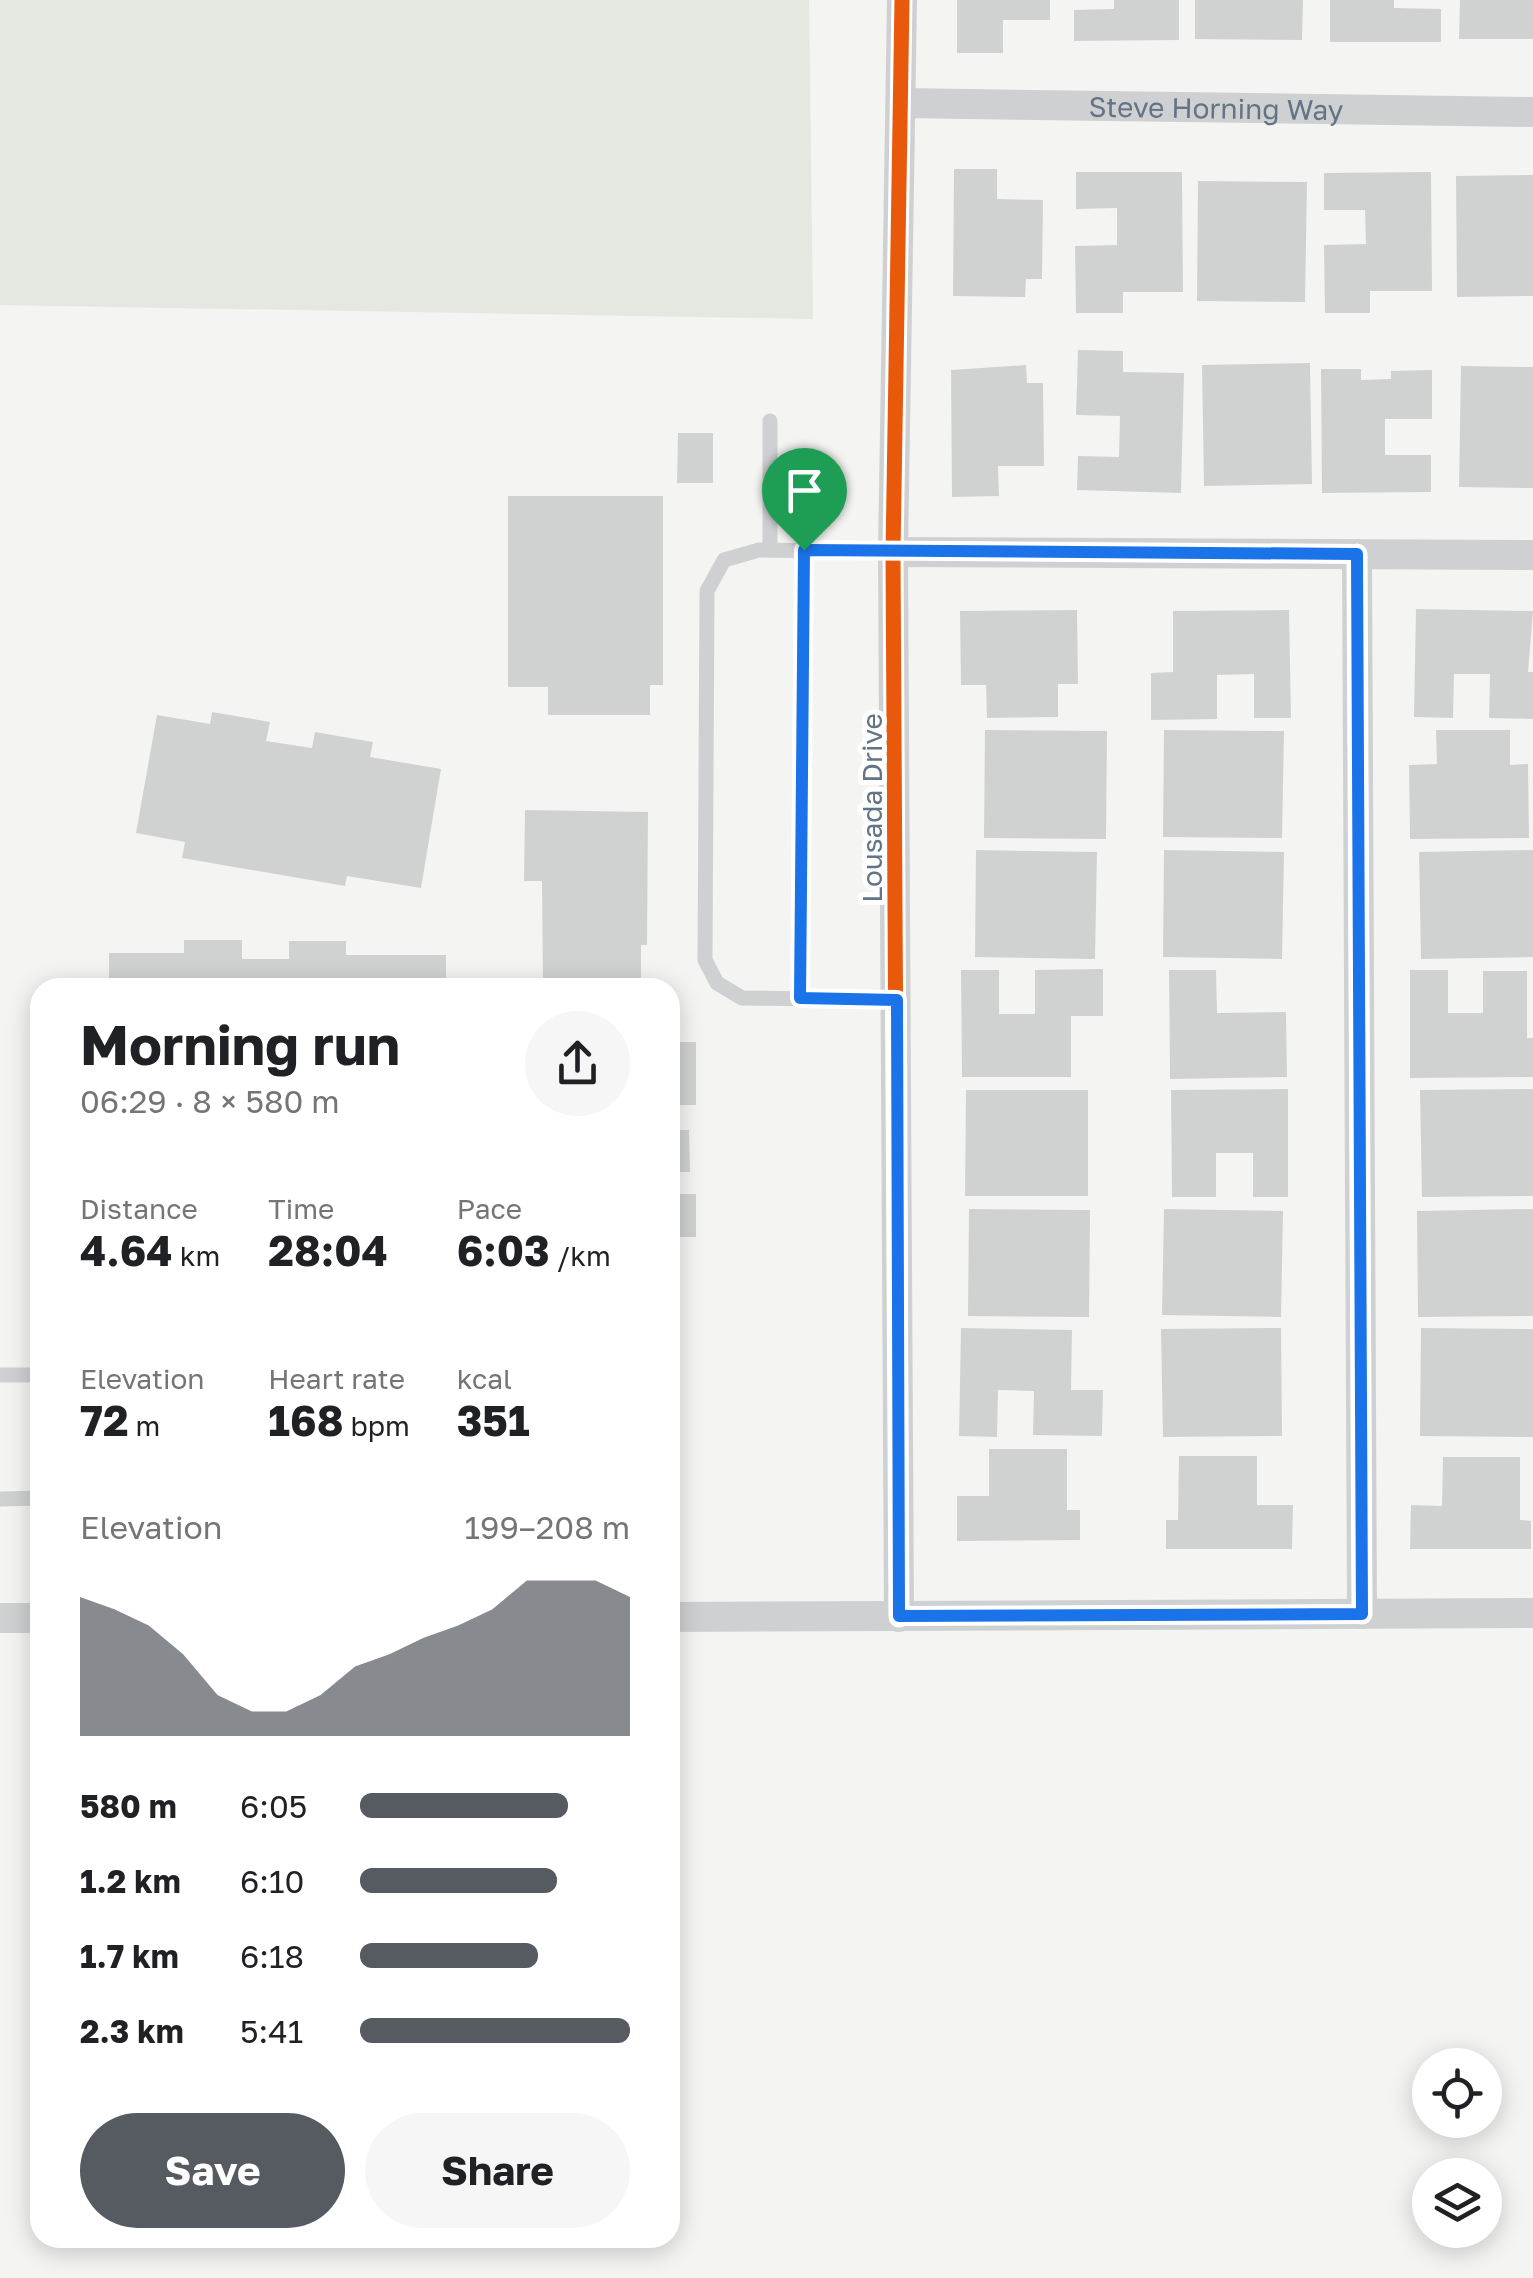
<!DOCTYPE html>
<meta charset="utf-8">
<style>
body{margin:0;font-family:"Golos Text",sans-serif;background:#f6f6f6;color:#202124;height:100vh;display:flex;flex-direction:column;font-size:38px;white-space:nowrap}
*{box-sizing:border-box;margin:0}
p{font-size:32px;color:#757577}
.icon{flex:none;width:55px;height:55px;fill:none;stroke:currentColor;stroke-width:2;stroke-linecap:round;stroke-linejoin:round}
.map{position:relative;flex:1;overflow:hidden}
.sheet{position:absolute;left:30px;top:978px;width:650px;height:1270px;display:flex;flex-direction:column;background:#fff;border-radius:30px;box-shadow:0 5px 25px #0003}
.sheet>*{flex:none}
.tools{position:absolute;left:1412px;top:2048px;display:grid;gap:20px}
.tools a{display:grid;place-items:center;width:90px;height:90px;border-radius:50%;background:#fff;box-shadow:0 5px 25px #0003;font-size:50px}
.pin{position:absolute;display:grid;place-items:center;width:85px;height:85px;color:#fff;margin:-102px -42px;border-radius:50% 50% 50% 0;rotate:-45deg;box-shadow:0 0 10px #0007}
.pin .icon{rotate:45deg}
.round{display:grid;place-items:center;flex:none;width:105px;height:105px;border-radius:52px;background:#f6f6f6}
.summary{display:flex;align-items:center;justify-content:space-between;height:170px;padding:0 50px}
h1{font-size:55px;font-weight:700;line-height:75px}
.stats{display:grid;grid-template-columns:repeat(3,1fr);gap:15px;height:170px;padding:10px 50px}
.stats div{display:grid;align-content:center}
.stats b{font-size:42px;font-weight:700}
.stats small{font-size:28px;font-weight:400}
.stats p{font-size:28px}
.chart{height:280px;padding:20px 50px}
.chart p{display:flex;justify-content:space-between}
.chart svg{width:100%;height:180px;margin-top:10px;fill:#555b61;opacity:.7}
.action{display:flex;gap:20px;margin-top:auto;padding:20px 50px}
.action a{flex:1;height:115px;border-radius:60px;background:#555b61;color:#fff;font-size:40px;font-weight:700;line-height:115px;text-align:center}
.action a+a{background:#f6f6f6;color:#202124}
ul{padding:0 50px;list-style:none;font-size:32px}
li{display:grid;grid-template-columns:160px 120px 1fr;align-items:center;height:75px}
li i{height:25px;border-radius:12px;background:#555b61}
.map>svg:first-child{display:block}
</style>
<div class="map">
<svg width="1533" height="2278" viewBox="0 0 1533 2278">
<rect width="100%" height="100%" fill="#f4f5f2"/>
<path fill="#e4e8e0" d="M0,0H809L813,319L0,305Z"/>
<g fill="#d0d2d2">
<path d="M957,0H1050V20H1003V53H957Z"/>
<path d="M1114,0H1179V40L1074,41V10L1114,9Z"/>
<path d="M1195,0H1303L1302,40L1195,39Z"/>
<path d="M1330,0H1394V8L1441,9V42H1330Z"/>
<path d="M1460,0H1533V39H1459Z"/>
<path d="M954,169H997V199L1043,200L1042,279H1026L1025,297L953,296Z"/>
<path d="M1076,172H1182L1183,292H1123V313H1076L1075,246L1117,245V208L1076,209Z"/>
<path d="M1431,172L1432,291H1370V313H1325L1324,245L1366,244L1365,210H1324V173Z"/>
<path d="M1533,175V296L1457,297L1456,176Z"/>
<path d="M1198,181L1307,182L1305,302L1197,301Z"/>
<path d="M1078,350L1123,351V372L1184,373L1181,493L1077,490L1078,456L1119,457L1120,416L1076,415Z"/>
<path d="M1310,363L1312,484L1204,486L1202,365Z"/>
<path d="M1026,365L1027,383H1043L1044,466H998L999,496L952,497L951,370Z"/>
<path d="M1461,366L1533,367V488L1459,487Z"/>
<path d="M1321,369H1361V380L1391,379V371L1432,370V419H1385V455H1431V492L1322,493Z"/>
<path d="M678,433H713V483H677Z"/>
<path d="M508,496H663V685H650V715H548V687H508Z"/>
<path d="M1416,609L1533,611L1528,672H1533V719L1489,718L1490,674H1454L1453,718L1414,717Z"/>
<path d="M1077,610L1078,684H1058V717L987,718L986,685H961L960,611Z"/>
<path d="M1289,610L1291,718H1254V674L1217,675V719L1151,720V673L1173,672V611Z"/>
<path d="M212,712L270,722L266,741L312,748L315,732L373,742L370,757L441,769L421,888L347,876L345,886L182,858L185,842L136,833L157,715L210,724Z"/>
<path d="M985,730L1107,731L1106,839L984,838Z"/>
<path d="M1164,730L1284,731L1282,838L1163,837Z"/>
<path d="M1436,730H1510V765L1528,764L1529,838L1410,839L1409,765L1437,764Z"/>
<path d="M525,810L648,812L647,945H641V984L543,983L542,881H524Z"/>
<path d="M976,850L1097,852L1095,959L975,957Z"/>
<path d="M1164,850L1284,852L1282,959L1163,957Z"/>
<path d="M1533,850V957L1421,959L1419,852Z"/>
<path d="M184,940H242V959H289V941H346V955H446V988H109V953H184Z"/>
<path d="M1103,969V1016H1071V1077H962L961,970H999V1014H1035V970Z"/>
<path d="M1169,970H1216L1217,1013L1286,1012L1287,1077L1170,1079Z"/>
<path d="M1410,970H1448V1013H1483V971H1527V1038H1533V1077L1410,1078Z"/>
<rect x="670" y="1042" width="26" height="63"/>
<path d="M1288,1089V1197H1253V1153H1216V1197H1172L1171,1090Z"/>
<path d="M1533,1089V1196L1422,1197L1420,1090Z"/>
<path d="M966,1090H1088V1196H965Z"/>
<path d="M670,1130H689L690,1172H670Z"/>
<rect x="670" y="1194" width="26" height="43"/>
<path d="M969,1209L1090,1210L1089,1317L968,1316Z"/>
<path d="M1164,1209L1283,1211L1281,1317L1162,1315Z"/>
<path d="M1533,1209V1316L1418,1317L1417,1211Z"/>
<path d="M961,1328L1072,1330L1071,1390H1103L1102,1436L1033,1435L1034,1391L998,1390L997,1437L959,1436Z"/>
<path d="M1281,1328L1282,1436L1163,1437L1161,1329Z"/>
<path d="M1421,1328L1533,1329V1437L1420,1436Z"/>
<path d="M989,1449H1067V1510H1080V1540L957,1541V1496H989Z"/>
<path d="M1179,1456H1257V1505H1293L1292,1549H1166V1520H1178Z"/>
<path d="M1443,1457H1520V1520L1531,1521V1549H1410L1411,1505L1442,1506Z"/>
</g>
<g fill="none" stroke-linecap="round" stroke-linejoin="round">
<g stroke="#cfd0d1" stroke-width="15">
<path d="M770,421V550"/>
<path d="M893,552L759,550L724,560L707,591L705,960L717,983L742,998L897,1000"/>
<path d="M799,998L804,550"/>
<path d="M0,1375H40"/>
<path d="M0,1499L40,1498"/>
</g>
<g stroke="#cfd0d1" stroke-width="30">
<path id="s1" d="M901,103L1533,112"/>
<path d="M893,552L1533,555"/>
<path d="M1357,554L1362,1614"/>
<path d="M670,1617L1533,1613"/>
<path d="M899,1617L893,552L902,0"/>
<path d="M0,1618H40"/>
</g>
<defs>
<g id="cycleway">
<path d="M1357,554L1362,1614"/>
<path d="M899,1617L893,552L902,0"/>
</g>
</defs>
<use href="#cycleway" stroke="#fff" stroke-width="21"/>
<use href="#cycleway" stroke="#e8590c" stroke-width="15"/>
</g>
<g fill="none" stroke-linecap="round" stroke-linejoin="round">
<defs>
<path id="route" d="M804,550L1357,554L1362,1614L899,1616L897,1000L800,998Z"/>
</defs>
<use href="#route" stroke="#fff" stroke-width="20"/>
<use href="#route" stroke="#1a73e8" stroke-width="12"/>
</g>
<g text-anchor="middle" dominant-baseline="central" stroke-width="10" stroke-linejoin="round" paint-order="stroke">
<g font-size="28" fill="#627485" stroke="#fff">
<text stroke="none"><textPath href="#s1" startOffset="315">Steve Horning Way</textPath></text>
<text transform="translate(871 808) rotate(-90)">Lousada Drive</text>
</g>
</g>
</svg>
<div class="tools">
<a><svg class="icon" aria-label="locate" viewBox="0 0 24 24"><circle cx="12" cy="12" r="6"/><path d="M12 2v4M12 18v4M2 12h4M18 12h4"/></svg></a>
<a><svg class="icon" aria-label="layers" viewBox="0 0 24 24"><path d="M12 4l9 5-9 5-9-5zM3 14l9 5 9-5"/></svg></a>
</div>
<div class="pin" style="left:804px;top:550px;background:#1e9e55"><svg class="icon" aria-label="arrive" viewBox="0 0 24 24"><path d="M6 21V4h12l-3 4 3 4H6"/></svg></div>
<section class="sheet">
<div class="summary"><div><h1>Morning run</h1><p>06:29 · 8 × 580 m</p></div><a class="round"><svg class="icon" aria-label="share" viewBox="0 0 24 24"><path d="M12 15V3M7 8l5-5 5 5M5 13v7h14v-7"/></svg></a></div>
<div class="stats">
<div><p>Distance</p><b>4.64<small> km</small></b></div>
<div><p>Time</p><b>28:04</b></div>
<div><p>Pace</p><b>6:03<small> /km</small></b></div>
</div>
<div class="stats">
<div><p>Elevation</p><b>72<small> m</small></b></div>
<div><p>Heart rate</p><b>168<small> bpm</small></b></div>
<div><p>kcal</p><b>351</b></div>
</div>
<div class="chart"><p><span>Elevation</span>199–208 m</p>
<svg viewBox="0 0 160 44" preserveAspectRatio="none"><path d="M0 44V10L10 13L20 17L30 24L40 34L50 38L60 38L70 34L80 27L90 24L100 20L110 17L120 13L130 6L140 6L150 6L160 10V44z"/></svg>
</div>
<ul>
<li><b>580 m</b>6:05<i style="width:77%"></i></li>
<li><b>1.2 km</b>6:10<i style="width:73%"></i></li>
<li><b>1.7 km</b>6:18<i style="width:66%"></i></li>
<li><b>2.3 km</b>5:41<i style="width:100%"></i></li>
</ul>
<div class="action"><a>Save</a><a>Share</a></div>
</section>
</div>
